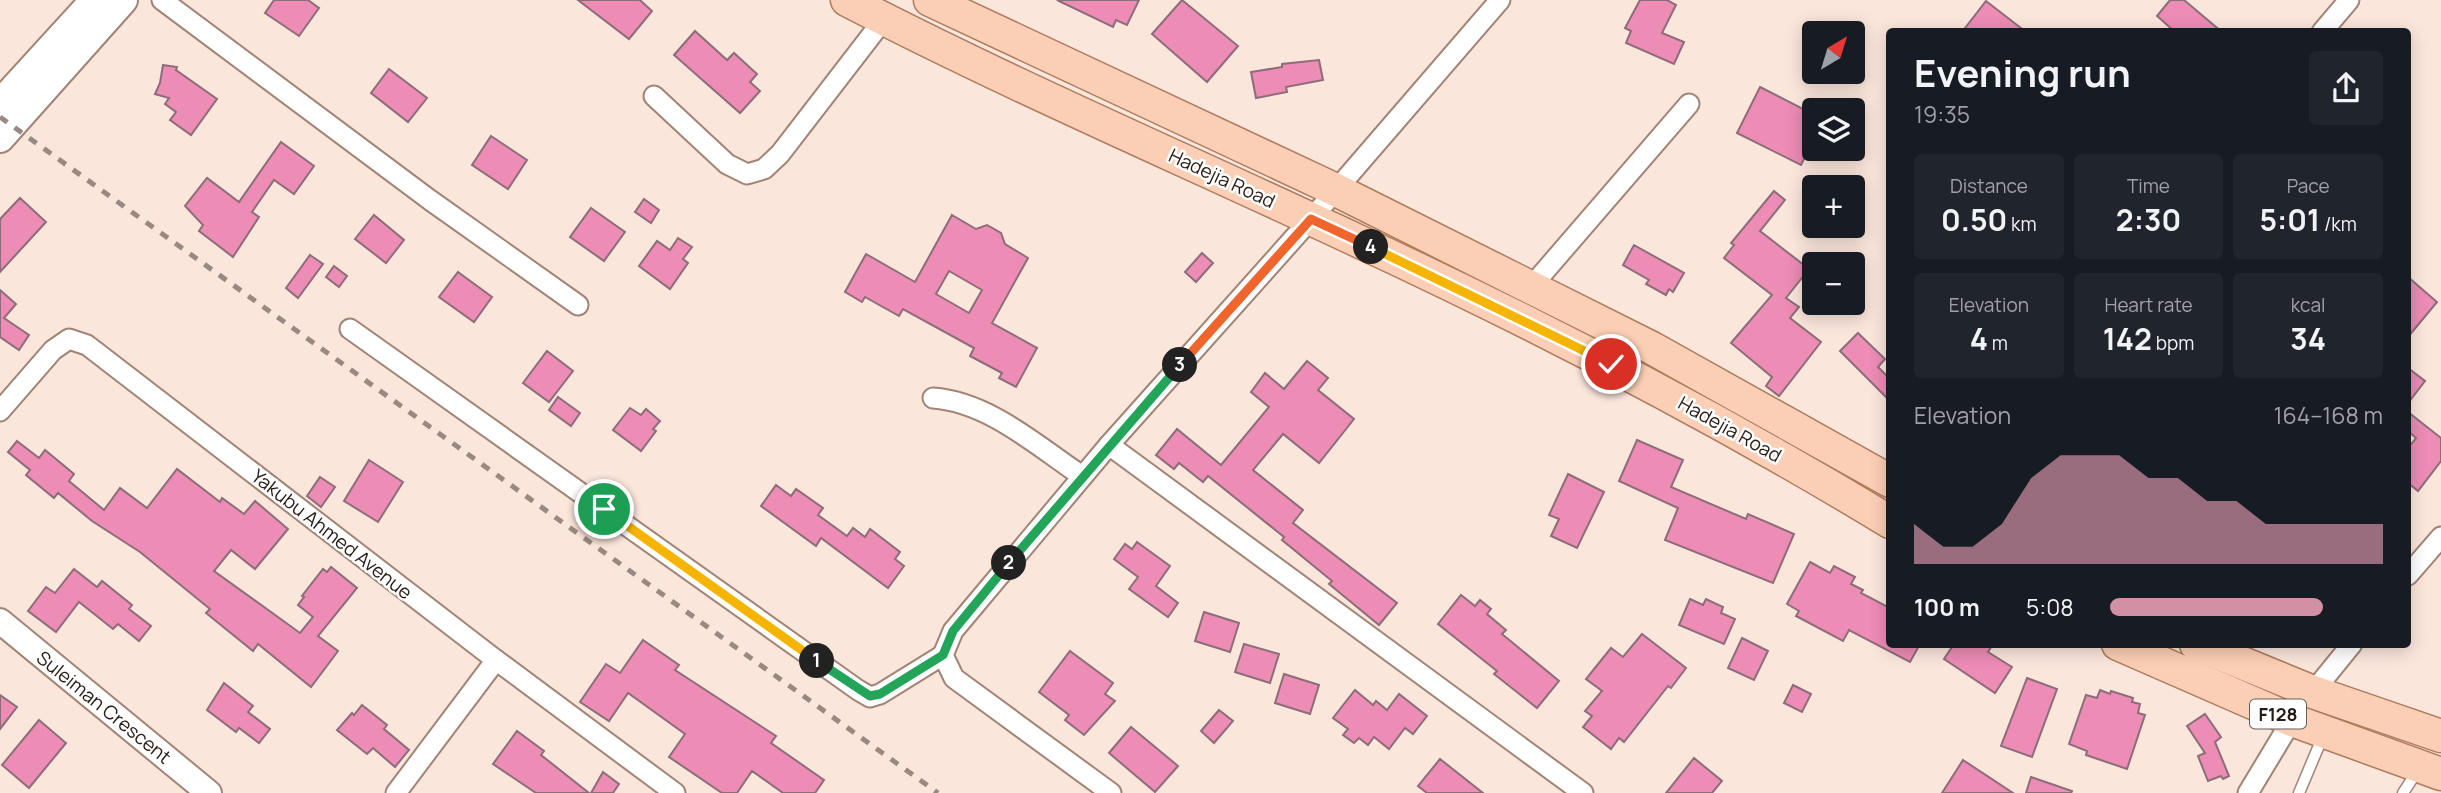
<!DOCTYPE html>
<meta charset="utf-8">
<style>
body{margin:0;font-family:Manrope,sans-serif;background:#20242c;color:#f1f3f6;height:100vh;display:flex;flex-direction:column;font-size:26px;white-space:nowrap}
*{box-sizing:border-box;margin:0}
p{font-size:23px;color:#9ea1a6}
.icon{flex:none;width:38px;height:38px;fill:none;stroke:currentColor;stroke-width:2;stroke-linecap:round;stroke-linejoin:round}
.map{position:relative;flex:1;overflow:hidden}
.drawer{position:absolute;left:1886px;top:28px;width:525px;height:620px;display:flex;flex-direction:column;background:#171b24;border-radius:7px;box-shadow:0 4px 18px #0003}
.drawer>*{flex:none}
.needle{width:46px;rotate:38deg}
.tools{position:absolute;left:1802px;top:21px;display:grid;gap:14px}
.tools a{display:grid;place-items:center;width:63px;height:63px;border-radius:7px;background:#171b24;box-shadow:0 4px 18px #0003;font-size:35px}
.pin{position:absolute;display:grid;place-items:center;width:60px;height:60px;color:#fff;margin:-30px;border:4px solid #fff;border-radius:50%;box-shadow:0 2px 7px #0007}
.km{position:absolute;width:35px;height:35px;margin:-18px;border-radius:50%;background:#222;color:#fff;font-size:19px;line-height:35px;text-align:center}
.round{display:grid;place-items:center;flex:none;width:74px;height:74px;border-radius:7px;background:#20242c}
.overview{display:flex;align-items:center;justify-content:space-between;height:119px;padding:0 28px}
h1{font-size:38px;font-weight:700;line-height:52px}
.metrics{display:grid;grid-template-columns:repeat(3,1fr);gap:10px;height:119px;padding:7px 28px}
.metrics div{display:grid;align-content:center;border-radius:7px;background:#20242c;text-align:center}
.metrics b{font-size:30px;font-weight:700}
.metrics small{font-size:19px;font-weight:400}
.metrics p{font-size:19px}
.chart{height:196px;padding:14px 28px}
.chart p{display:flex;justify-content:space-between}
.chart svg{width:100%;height:126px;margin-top:7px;fill:#d290a5;opacity:.7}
ul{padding:0 28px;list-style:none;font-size:23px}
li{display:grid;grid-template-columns:112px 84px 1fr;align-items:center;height:52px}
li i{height:18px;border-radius:9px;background:#d290a5}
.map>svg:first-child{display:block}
</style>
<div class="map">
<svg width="2441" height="793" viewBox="0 0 2441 793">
<rect width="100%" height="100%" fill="#fbe6dc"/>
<g fill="#ed8cb5" stroke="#8c6d79" stroke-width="2" fill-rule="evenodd">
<path d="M274,0H308L319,8L299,36L265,13Z"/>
<path d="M578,0H640L652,11L629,39Z"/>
<path d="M1057,0H1139L1127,25L1116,20L1113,27Z"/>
<path d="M1182,0L1238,46L1207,82L1152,34Z"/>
<path d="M1640,0H1667L1676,5L1662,33L1684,42L1674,64L1626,43L1631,31L1625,28Z"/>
<path d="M2170,0H2184L2222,32H2175L2157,16Z"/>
<path d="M1986,1L2026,32H1962Z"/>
<path d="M695,31L727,60L734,53L757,74L750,82L760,91L740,113L674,55Z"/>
<path d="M1319,60L1323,80L1286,87L1287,92L1256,98L1251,72L1282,67V64Z"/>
<path d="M163,65L177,67L176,70L217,99L191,135L170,120L176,112L165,104L169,98L155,94L160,83Z"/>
<path d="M389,69L427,98L408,122L371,93Z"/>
<path d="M1760,87L1815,115V137L1801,165L1737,133Z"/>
<path d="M491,136L527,160L508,189L472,165Z"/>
<path d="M281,142L314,166L294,194L274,180L252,212L259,217L233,257L199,231L203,225L185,206L207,178L239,202Z"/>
<path d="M1774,191L1785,200L1760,231L1809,269L1786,298L1799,307L1790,318L1821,342L1779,396L1766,386L1772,377L1731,343L1772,295L1724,258L1734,245L1731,243Z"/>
<path d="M20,198L46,222L0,272V219Z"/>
<path d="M644,199L659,210L651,223L635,212Z"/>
<path d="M591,208L625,232L604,261L570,237Z"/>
<path d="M374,215L404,240L386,263L355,239Z"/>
<path d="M952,215L976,229L987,225L1001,233L1005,244L1028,258L992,323L1037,348L1016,387L999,378L1002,373L970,356L974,348L903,309L899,316L865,297L862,302L845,292L866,254L915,282ZM949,271L982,290L969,313L936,294Z"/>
<path d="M678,238L692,247L683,259L688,263L670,289L639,266L657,241L670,250Z"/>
<path d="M1634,245L1684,273L1673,292L1669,289L1666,295L1646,284L1649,280L1623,265Z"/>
<path d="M1202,253L1213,263L1196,282L1185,272Z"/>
<path d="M310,255L323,264L298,298L286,288Z"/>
<path d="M334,266L347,276L339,287L326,277Z"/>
<path d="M458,272L492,297L474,322L439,297Z"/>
<path d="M2408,277L2437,302L2408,337Z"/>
<path d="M0,290L16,304L4,318L29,335L19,350L0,337Z"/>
<path d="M1858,333L1885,359L1878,367L1890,379V401L1840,351Z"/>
<path d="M547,351L573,371L549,402L523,383Z"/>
<path d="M1307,361L1328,378L1318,390L1354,419L1319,463L1283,434L1253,470L1303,510L1293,523L1397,603L1379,625L1329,584L1332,581L1282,540L1284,537L1208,476L1203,482L1179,463L1174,469L1156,455L1177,429L1221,465L1269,407L1251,392L1265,373L1284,389Z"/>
<path d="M2408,368L2425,381L2408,403Z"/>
<path d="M558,397L580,413L571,426L549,410Z"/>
<path d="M630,408L641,415L646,409L660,421L653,429L656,431L641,451L613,430Z"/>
<path d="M2408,412L2441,438V461L2418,491L2408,483V448L2416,438L2408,431Z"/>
<path d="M1637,440L1683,460L1671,487L1746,519L1748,514L1794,534L1773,583L1665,540L1678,508L1619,481Z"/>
<path d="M17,441L39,458L45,450L74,474L69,481L104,510L120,488L147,508L177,469L220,502L222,498L244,514L255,501L288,529L255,569L231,550L214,571L300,633L313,617L298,605L304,597L302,596L323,569L327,572L331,567L357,588L318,636L338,651L311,687L258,644L253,651L206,613L210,609L140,552L92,521L58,493L54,498L26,475L30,470L8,452Z"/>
<path d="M369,460L403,482L378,522L344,501Z"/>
<path d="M1568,474L1604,492L1577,548L1551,536L1559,519L1549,515Z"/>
<path d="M320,477L335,487L321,507L307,496Z"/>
<path d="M776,485L791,496L796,489L823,508L818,515L847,536L853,528L865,537L870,529L900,552L895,559L904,566L888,588L821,538L816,546L761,506Z"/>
<path d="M1137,542L1170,566L1156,586L1178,603L1168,617L1129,589L1138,577L1114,559L1125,544L1132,549Z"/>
<path d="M1810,562L1830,573L1834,566L1855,577L1851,584L1863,590L1861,593L1890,608V644H1920L1910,662L1849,630L1843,641L1796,616L1799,611L1787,604Z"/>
<path d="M74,569L97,587L102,581L132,605L129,609L151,626L139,641L118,624L113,629L79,602L56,632L28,611L46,587L55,593Z"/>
<path d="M1461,595L1475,606L1480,600L1491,609L1487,614L1506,630L1502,634L1559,681L1537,708L1494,674L1497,671L1438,624Z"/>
<path d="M1690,599L1703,605L1706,599L1723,607L1721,613L1735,619L1724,644L1679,625Z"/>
<path d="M1204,612L1239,623L1230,652L1195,641Z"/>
<path d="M1642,634L1686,668L1671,688L1668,686L1624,742L1619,738L1611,749L1583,727L1592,716L1585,711L1602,691L1586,679L1611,648L1623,657Z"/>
<path d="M1742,638L1768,651L1754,680L1728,668Z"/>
<path d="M643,640L679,665L675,670L776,736L771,743L824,780L815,793H783L752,771L737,793H722L669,757L685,734L628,693L609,721L580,702L606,664L620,673Z"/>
<path d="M1244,644L1279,654L1270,683L1235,672Z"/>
<path d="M1954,644H1993L1988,652L2012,667L1995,693L1944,659Z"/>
<path d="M1070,651L1113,683L1105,694L1115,701L1084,735L1065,720L1069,715L1039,692Z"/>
<path d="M1284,674L1319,685L1310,714L1275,703Z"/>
<path d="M2027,678L2057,689L2032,757L2001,746Z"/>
<path d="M224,683L253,706L248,712L270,729L259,743L239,728L236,732L207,710Z"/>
<path d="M1793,685L1811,694L1802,712L1784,703Z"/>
<path d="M1355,690L1373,705L1376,701L1387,710L1399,694L1427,716L1413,734L1405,728L1389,749L1374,737L1368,745L1359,738L1354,743L1343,735L1348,729L1333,718Z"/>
<path d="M2100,690L2110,694L2111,691L2133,698L2132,702L2140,704L2138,713L2145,715L2127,769L2086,755L2087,751L2069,744L2086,695L2097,698Z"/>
<path d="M0,695L17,707L0,729Z"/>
<path d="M362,705L387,725L384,729L409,750L395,767L373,748L367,754L337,730L352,713L354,715Z"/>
<path d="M1219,710L1233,721L1214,743L1201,731Z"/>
<path d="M2205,714L2221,737L2215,742L2229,776L2223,779L2221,776L2208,781L2198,756L2205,753L2187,726Z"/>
<path d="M39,720L66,743L29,788L2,765Z"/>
<path d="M1131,727L1178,766L1155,792L1109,753Z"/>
<path d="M517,731L544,751L541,755L589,793H536L493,764Z"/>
<path d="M1694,758L1722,781L1712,793H1666Z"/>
<path d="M1440,759L1483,793H1427L1418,786Z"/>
<path d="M1963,760L2013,793H1942Z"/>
<path d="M603,772L619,784L613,793H591Z"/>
<path d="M2031,777L2072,791L2071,793H2026Z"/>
</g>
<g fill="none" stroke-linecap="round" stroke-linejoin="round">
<defs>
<g id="service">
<path d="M2299,793L2323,736"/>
<path d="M2403,793L2418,770"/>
</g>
<g id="minor">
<path d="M162,0L430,200L578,305"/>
<path d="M2322,32L2349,0"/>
<path d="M654,96L727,164L747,174L764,169L780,154L884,19"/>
<path d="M1531,287L1689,104"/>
<path d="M350,329L858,690L870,697L880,694L943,655"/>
<path d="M933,398C989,402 1037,446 1082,476"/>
<path d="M0,411L53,350L69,339L87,345L496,660L675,793"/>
<path d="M1109,445L1583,793"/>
<path d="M2408,575L2441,537"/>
<path d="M2313,692L2352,644"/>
<path d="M396,793L496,660"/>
<path d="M1111,793L954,678L943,655L953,631L1109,445L1311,219L1500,0"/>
<path d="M2248,793L2292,720"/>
</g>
<path id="tertiary" d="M0,621L209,793"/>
<g id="secondary">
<path d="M0,104L95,0"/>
<path d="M0,138L123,0"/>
</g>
<g id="primary">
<path d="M847,0C1013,86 1186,160 1356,240C1539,325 1717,417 1890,522"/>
<path d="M930,0L1336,190L1652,348L1890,481"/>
<path d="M2118,644L2292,720L2441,774"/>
<path d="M2196,644L2313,692L2441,736"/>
</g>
</defs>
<use href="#service" stroke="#a28475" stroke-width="13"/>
<use href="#minor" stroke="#a28475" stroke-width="23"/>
<use href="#tertiary" stroke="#a28475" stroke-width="28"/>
<use href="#secondary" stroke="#a28475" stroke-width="32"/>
<use href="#primary" stroke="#ae7b5d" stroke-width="35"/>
<use href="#service" stroke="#fff" stroke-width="10"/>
<use href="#minor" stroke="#fff" stroke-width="19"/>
<use href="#tertiary" stroke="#fff" stroke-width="24"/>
<use href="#secondary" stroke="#fff" stroke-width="28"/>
<use href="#primary" stroke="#fbcfb5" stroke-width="32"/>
<path stroke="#9a8981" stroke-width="5" stroke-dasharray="9 9" stroke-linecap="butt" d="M0,117L938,793"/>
</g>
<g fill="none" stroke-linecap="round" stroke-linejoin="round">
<defs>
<path id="split-1" d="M604,509L817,661"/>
<path id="split-2" d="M817,661L870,696L880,694L943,655L953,631L1009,563"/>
<path id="split-3" d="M1009,563L1180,365"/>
<path id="split-4" d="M1180,365L1311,219L1371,247"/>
<path id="split-5" d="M1371,247L1611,364"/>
</defs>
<use href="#split-1" stroke="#fff" stroke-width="14"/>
<use href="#split-2" stroke="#fff" stroke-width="14"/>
<use href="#split-3" stroke="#fff" stroke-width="14"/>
<use href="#split-4" stroke="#fff" stroke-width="14"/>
<use href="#split-5" stroke="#fff" stroke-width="14"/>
<use href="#split-1" stroke="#f5b400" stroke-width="9"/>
<use href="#split-2" stroke="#22a559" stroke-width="9"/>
<use href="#split-3" stroke="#22a559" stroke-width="9"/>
<use href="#split-4" stroke="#f0652b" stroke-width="9"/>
<use href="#split-5" stroke="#f5b400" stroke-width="9"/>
</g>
<g text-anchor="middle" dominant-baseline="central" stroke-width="5" stroke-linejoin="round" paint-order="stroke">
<rect fill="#fff" stroke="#675f5a" stroke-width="2" x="2250" y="699.5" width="56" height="29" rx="5"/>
<g font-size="18" font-weight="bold" fill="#261a14">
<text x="2278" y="714">F128</text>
</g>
<g font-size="19" fill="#261a14" stroke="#fff">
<text transform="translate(1222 178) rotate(25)">Hadejia Road</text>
<text transform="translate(1730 429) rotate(29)">Hadejia Road</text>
<text transform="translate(332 534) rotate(38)">Yakubu Ahmed Avenue</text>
<text transform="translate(104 707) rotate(39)">Suleiman Crescent</text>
</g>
</g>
</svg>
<div class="tools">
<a><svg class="needle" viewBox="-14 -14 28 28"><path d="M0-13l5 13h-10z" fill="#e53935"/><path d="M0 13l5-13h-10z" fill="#9ea1a6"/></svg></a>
<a><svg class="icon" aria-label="layers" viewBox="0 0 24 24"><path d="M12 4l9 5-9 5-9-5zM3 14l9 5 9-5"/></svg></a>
<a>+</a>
<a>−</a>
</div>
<div class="pin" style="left:604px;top:509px;background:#1e9e55"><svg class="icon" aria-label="arrive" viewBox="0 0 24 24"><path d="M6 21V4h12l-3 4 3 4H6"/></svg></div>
<div class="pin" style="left:1611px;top:364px;background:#d93025"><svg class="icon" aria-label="check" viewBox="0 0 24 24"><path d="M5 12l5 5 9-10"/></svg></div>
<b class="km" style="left:817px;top:661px">1</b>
<b class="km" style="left:1009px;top:563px">2</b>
<b class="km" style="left:1180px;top:365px">3</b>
<b class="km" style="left:1371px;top:247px">4</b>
<section class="drawer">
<div class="overview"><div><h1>Evening run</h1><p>19:35</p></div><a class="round"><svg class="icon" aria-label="share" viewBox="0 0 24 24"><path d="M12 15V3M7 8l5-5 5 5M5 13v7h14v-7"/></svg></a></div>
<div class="metrics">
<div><p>Distance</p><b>0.50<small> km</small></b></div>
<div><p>Time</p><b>2:30</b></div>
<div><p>Pace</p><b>5:01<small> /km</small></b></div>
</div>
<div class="metrics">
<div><p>Elevation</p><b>4<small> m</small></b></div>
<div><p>Heart rate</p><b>142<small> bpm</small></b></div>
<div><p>kcal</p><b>34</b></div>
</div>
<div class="chart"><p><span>Elevation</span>164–168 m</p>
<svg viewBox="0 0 160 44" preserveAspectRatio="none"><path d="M0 44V30L10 38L20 38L30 30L40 14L50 6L60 6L70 6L80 14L90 14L100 22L110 22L120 30L130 30L140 30L150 30L160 30V44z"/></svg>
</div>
<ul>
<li><b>100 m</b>5:08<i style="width:78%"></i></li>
</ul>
</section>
</div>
